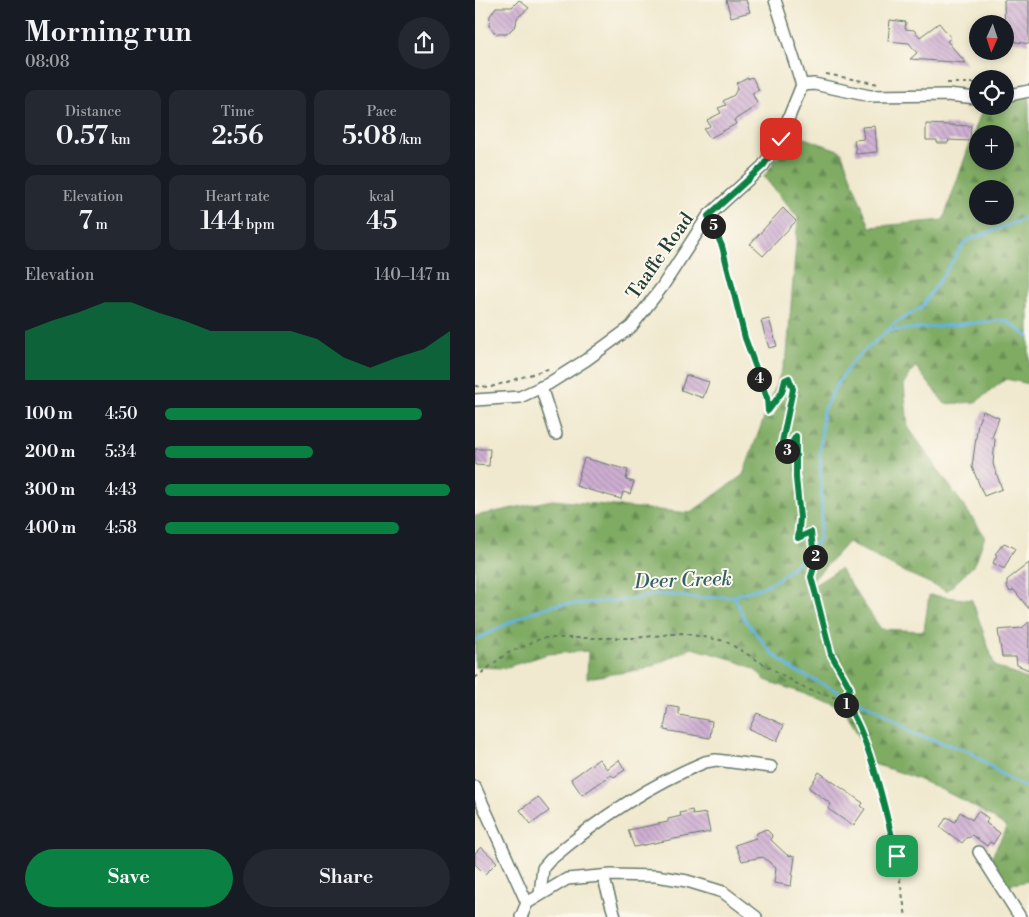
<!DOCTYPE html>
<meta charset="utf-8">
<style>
body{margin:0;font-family:"Libre Bodoni",serif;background:#242831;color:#f1f3f6;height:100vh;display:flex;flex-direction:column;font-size:19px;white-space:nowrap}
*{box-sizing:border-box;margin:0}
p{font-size:16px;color:#9ea1a6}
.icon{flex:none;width:28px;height:28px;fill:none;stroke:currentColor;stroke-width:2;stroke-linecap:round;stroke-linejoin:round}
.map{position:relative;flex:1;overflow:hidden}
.panel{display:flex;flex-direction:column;background:#171b24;width:475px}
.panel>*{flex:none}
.needle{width:32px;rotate:183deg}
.buttons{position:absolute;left:494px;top:15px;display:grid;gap:10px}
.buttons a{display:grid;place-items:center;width:45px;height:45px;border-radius:50%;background:#171b24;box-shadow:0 2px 8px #0003;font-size:25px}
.pin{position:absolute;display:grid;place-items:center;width:42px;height:42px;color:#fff;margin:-21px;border-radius:10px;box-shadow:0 2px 8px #0006}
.km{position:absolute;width:25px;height:25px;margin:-12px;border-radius:50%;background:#222;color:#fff;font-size:14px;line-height:25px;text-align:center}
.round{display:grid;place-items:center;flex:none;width:52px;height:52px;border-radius:26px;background:#242831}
.summary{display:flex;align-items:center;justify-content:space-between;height:85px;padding:0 25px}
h1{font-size:28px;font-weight:600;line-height:38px}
.figures{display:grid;grid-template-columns:repeat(3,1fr);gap:8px;height:85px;padding:5px 25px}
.figures div{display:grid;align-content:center;border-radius:10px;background:#242831;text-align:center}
.figures b{font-size:25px;font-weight:600}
.figures small{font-size:14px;font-weight:400}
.figures p{font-size:14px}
.chart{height:140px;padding:10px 25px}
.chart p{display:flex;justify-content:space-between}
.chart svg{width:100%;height:90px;margin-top:5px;fill:#0b8043;opacity:.7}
.cta{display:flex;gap:10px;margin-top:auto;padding:10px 25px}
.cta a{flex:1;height:58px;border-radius:30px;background:#0b8043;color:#fff;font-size:20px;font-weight:600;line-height:58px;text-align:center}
.cta a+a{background:#242831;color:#f1f3f6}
ul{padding:0 25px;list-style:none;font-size:16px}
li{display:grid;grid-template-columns:80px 60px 1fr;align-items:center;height:38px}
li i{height:12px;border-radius:6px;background:#0b8043}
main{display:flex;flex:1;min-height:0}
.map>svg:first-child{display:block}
</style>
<main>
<section class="panel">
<div class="summary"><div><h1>Morning run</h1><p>08:08</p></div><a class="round"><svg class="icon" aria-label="share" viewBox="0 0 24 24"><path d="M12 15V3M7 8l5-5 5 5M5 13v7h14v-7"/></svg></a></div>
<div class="figures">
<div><p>Distance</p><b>0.57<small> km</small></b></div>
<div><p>Time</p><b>2:56</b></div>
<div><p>Pace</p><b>5:08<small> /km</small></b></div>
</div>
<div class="figures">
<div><p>Elevation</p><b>7<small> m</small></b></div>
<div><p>Heart rate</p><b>144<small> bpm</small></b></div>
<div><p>kcal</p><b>45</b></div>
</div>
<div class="chart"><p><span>Elevation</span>140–147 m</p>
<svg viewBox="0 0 160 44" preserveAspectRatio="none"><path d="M0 44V20L10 15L20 11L30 6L40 6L50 11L60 15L70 20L80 20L90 20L100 20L110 24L120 33L130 38L140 33L150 29L160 20V44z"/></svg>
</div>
<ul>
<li><b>100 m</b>4:50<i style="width:90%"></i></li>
<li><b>200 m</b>5:34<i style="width:52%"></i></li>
<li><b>300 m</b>4:43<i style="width:100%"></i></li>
<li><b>400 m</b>4:58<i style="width:82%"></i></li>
</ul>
<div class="cta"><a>Save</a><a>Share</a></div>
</section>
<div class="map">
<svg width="554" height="917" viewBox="0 0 554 917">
<defs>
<pattern id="forest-firs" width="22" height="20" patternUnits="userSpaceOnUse" patternTransform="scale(1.25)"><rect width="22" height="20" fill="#7fab63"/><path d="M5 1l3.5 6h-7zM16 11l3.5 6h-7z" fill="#678c52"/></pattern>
<pattern id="building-back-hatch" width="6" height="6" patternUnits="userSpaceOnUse" patternTransform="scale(1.25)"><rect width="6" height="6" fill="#cfafd3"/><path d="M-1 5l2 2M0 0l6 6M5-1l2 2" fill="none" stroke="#a790ac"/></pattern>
</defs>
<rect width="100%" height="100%" fill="#fbf7ec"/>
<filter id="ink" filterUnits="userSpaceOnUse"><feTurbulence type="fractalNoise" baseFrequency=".02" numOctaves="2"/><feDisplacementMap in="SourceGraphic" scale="10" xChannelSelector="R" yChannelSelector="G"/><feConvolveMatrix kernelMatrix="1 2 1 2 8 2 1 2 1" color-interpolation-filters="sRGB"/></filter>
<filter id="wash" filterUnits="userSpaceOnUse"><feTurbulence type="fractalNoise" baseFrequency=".0096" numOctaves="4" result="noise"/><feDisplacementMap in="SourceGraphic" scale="20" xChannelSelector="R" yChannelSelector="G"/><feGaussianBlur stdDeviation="1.12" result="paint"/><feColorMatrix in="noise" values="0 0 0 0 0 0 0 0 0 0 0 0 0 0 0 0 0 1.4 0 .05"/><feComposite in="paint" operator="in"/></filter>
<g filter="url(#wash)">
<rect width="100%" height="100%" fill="#f0e9cf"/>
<path fill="url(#forest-firs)" stroke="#4f744c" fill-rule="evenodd" d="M554,94V384L531,379L501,402L470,404L440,366L429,385L433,427L510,536L500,564L472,591L421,568L373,542L325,594L365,569L406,629L449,631L454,595L497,600L520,666L554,680V881L531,885L517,856L532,827C491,800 446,777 398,764L369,708L290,680C279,662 237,654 217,648L170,669L112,678L113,651L73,654L29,668L0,667V516L77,500L215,513L268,475L312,355L323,218L289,177L318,134L366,151L395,227L468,220L508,107L530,106V101ZM502,134H530V161H502ZM502,189H530V216H502Z"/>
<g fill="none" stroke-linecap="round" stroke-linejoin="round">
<g stroke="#62b2dc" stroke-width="3">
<path d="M413,331L530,320L554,337"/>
<path d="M259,596L270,620L297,653L318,670L399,708L441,735L494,751L532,778L554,789"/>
<path d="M0,640L56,612L80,605L153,600L183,594L224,598L259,596L291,586L304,578L333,554L344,539L347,514L345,453L348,411L362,384L379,360L422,322L446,308L491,241L554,217"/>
</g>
</g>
<g id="blocks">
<g fill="url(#building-back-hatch)">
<path d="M44,0L54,8L42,18L41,25L32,34H21L14,26L15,16L21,7H37Z"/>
<path d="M251,0H271L275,12L256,17Z"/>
<path d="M529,0H554V44L530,40Z"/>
<path d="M415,20L431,22L430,29L439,30L445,37L464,23L476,38L472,41L491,63L435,59L442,53L434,43L413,41Z"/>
<path d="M273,77V79L277,77L284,90L277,93L282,103L280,107L259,120L261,124L235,138L229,129L235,126L232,120L246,113L243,108L251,105L248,101L259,95L263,87L261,83Z"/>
<path d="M451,124L496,126L495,141L474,140L473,143H462V140H451Z"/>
<path d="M400,126L402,152L381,154L379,140L389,139L387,127Z"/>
<path d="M308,208L321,221L288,256L275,244Z"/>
<path d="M294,319L302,346L294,348L286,321Z"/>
<path d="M211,375L234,382L228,398L206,390Z"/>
<path d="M508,411L524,418L517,438L520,439L518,464L527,489L509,496L497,467L503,423Z"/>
<path d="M0,449H15L14,466L0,465Z"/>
<path d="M109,458L153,470L151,480L159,482L155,494L148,492L146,499L101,486Z"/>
<path d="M529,543L540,548L529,569L518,563L522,555L520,554Z"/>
<path d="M554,563V609L539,590L535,592L532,586V580Z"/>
<path d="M554,622V670L542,665L541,657H527L523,630L547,628Z"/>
<path d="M193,706L204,708V715L237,721L235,738L189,730Z"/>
<path d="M282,713L309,725L302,741L274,729Z"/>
<path d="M124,759L132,769L144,760L150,770L139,777L136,775L107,795L96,779Z"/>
<path d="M344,772L388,803L386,806L390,809L378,826L353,809L356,804L334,788Z"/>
<path d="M63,797L74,811L56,824L45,810Z"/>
<path d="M217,810L218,815L231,813L235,832L159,847L153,830L193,822V819L206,816L205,813Z"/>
<path d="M503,811L513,818L511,823L525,833L518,844L515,842L512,846L497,835L494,838L492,837L487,843L465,827L472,817L480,822L485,812L497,820Z"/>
<path d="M291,829L297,835L296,840L312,855L320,856L316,886L299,883L301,868L288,857L267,861L260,845L281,838L282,833Z"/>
<path d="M6,847L22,862L10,874L0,864V853Z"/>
</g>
</g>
</g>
<g filter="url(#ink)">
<use href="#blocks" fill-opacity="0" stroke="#68796a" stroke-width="1"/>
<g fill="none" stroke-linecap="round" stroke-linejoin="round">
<defs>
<g id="minor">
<path d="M300,0L327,85"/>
<path d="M530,96L554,91"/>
<path d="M66,387L81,434"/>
<path d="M0,400L45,397L73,384L111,360L156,327L187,287L233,216L288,166L305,139L327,85L339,84L395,96L472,95L502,98"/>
<path d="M0,787L52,903"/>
<path d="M504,852L545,917"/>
<path d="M128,876L140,917"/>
<path d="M65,894L68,868L75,860C122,820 172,786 230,762L241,760L296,767"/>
<path d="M46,917L52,903L92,879L136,875L181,876L212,881L248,892L281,917"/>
</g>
</defs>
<use href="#minor" stroke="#68796a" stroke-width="14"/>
<g stroke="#68796a" stroke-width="2" stroke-dasharray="4 4" stroke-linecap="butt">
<path d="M351,74L403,84"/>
<path d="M472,83H502"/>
<path d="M239,227L247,246L271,338L292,398L293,411L307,392L310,380L314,378L318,389L305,452H311L321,436V478L325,518L323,538L336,532L341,563L336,577L341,599L356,654L375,688L368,700"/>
<path d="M0,386L16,387L76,368"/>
<path d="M0,678L31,654L67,638H160L207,633L250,641L331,689L368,700L377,711L389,740L421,856L431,917"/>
</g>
<use href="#minor" stroke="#fff" stroke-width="11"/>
</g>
</g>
<g fill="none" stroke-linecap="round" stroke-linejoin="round" filter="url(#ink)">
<defs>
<path id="route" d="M306,139L288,166L233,216L247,246L270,338L292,398L293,411L307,392L310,380L314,378L318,389L305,452H311L321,436V478L325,518L323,538L336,532L340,564L336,577L342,599L356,654L375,688L368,700C395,732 410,813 422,856"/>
</defs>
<use href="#route" stroke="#fff" stroke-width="10"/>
<use href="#route" stroke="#0b8043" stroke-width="6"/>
</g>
<g text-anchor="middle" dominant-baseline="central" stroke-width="4" stroke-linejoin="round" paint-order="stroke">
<g font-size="19" fill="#1f3d34" stroke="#fbf7ec">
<text transform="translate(185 256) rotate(-55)">Taaffe Road</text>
</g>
<g font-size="20" font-style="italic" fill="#336066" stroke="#fbf7ec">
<text transform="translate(208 581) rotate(-2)">Deer Creek</text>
</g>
</g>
</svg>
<div class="buttons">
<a><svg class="needle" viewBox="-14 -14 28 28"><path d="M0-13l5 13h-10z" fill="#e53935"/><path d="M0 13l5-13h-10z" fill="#9ea1a6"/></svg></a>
<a><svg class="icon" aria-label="locate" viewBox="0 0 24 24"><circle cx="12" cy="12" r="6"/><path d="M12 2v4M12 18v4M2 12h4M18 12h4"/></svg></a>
<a>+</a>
<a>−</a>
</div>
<div class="pin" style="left:422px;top:856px;background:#1e9e55"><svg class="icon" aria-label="arrive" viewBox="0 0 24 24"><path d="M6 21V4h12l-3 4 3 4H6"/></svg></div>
<div class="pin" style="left:306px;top:139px;background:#d93025"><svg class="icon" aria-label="check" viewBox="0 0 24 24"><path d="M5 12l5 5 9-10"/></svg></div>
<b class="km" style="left:371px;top:705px">1</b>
<b class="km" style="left:340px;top:557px">2</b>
<b class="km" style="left:312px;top:451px">3</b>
<b class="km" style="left:284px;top:379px">4</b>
<b class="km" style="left:238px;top:226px">5</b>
</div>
</main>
